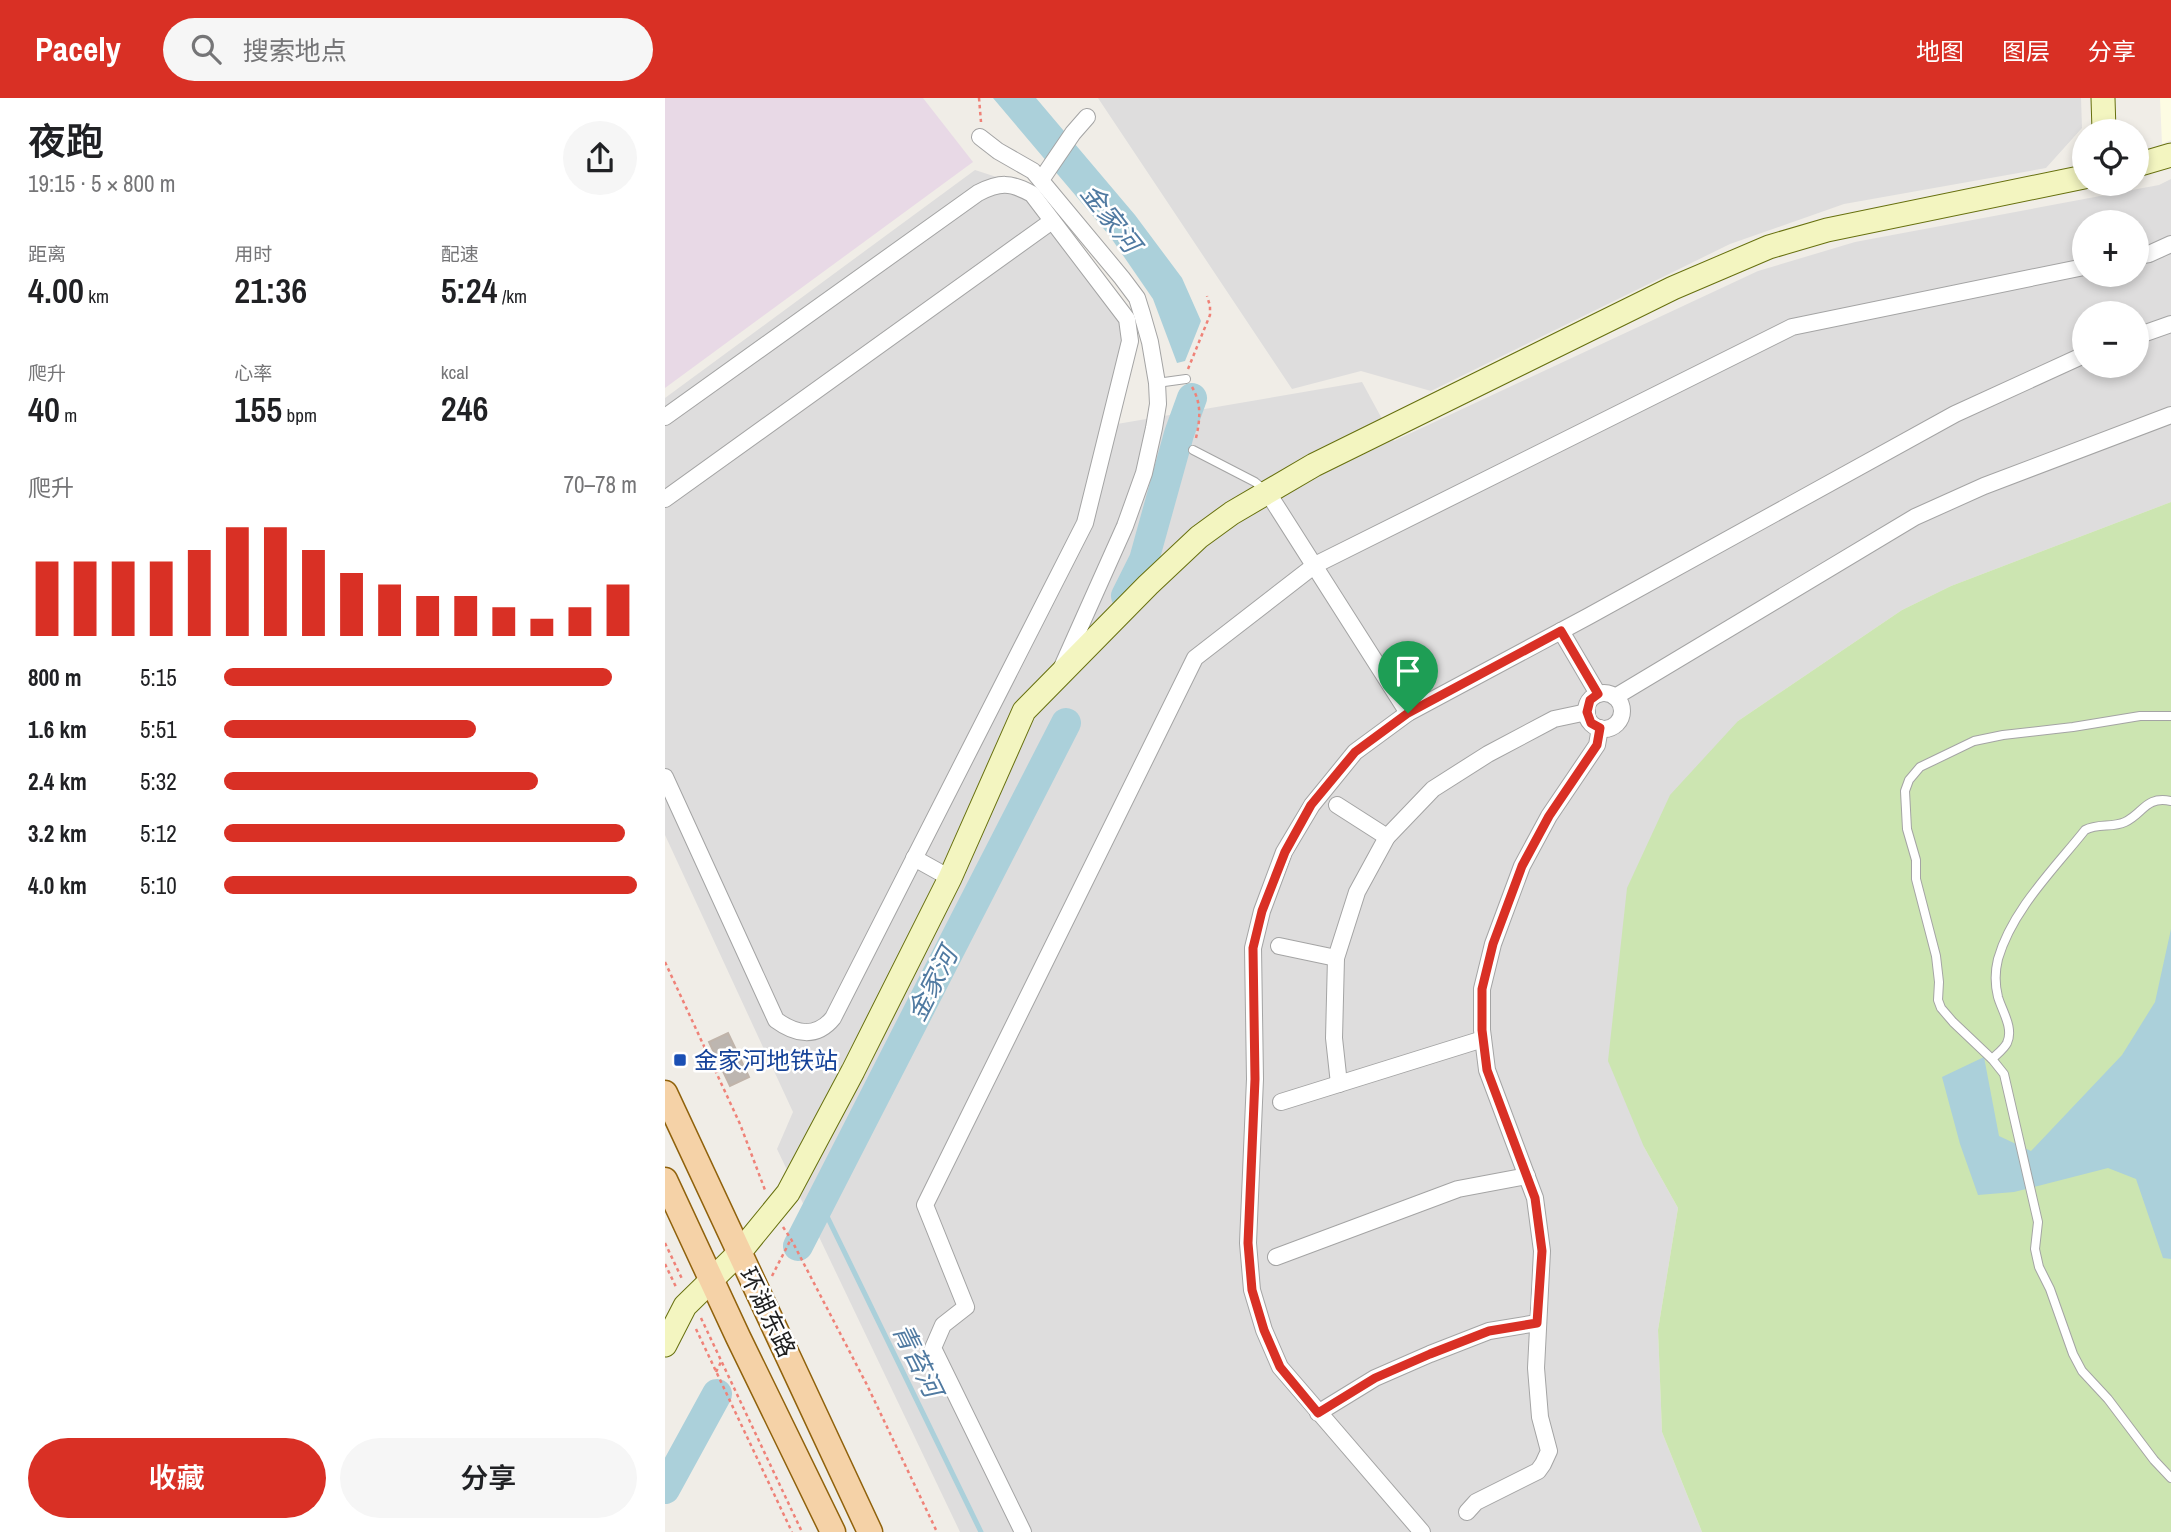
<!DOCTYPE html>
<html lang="zh">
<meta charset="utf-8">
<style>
body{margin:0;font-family:"Archivo Narrow","Noto Sans SC",sans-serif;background:#f6f6f6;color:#202124;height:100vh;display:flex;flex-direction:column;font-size:26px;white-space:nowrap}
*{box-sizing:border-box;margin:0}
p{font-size:23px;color:#757577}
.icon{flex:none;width:38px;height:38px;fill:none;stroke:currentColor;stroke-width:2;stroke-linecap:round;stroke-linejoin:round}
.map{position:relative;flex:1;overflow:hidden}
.sheet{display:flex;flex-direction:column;background:#fff;width:665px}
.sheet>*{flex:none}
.controls{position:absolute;left:1407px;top:21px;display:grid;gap:14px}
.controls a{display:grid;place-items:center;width:77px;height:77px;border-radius:50%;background:#fff;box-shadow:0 4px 10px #0003;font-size:35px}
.pin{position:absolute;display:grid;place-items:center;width:60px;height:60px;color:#fff;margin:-72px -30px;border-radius:50% 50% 50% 0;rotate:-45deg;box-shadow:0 0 7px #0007}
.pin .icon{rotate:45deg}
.round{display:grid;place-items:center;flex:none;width:74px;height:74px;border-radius:37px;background:#f6f6f6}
.summary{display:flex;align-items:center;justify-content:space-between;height:119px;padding:0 28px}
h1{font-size:38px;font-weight:600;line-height:52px}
.stats{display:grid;grid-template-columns:repeat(3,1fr);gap:10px;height:119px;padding:7px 28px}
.stats div{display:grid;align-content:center}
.stats b{font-size:35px;font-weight:600}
.stats small{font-size:19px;font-weight:400}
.stats p{font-size:19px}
.chart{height:196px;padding:14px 28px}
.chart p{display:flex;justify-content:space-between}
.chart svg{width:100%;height:126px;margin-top:7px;stroke:#d93025;stroke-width:6}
.button{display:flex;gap:14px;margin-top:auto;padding:14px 28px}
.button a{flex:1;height:80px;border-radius:42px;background:#d93025;color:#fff;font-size:28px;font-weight:600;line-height:80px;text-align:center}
.button a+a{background:#f6f6f6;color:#202124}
ul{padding:0 28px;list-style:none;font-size:23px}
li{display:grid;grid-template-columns:112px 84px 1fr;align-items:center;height:52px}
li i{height:18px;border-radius:9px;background:#d93025}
header{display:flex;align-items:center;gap:42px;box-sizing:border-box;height:98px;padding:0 35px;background:#d93025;color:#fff}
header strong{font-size:33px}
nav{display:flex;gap:38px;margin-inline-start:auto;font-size:24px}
.search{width:490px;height:63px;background:#f6f6f6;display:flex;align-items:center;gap:18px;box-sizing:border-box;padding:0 24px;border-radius:38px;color:#757577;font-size:26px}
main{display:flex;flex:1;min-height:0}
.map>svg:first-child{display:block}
</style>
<header>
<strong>Pacely</strong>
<div class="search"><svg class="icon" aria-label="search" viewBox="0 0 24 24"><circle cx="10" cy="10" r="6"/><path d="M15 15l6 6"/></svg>搜索地点</div>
<nav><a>地图</a><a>图层</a><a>分享</a></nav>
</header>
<main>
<section class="sheet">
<div class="summary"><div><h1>夜跑</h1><p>19:15 · 5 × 800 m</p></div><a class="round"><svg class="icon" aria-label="share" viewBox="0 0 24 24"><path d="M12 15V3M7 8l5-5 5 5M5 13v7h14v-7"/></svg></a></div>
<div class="stats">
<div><p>距离</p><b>4.00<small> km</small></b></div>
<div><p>用时</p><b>21:36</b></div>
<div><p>配速</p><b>5:24<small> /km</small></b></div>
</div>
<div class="stats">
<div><p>爬升</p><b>40<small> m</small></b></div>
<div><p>心率</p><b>155<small> bpm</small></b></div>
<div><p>kcal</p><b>246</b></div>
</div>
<div class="chart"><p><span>爬升</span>70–78 m</p>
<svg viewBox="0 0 160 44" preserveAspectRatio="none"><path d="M5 44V18M15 44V18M25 44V18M35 44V18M45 44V14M55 44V6M65 44V6M75 44V14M85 44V22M95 44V26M105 44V30M115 44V30M125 44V34M135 44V38M145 44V34M155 44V26"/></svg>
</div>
<ul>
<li><b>800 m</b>5:15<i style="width:94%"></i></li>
<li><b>1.6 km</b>5:51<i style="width:61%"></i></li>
<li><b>2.4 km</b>5:32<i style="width:76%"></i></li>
<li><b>3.2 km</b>5:12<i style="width:97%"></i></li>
<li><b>4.0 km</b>5:10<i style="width:100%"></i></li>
</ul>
<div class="button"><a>收藏</a><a>分享</a></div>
</section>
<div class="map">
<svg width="1506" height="1434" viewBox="0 0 1506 1434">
<rect width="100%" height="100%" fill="#f0ede7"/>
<g fill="#dedddd" fill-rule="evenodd">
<path d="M433,0H1416L1417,30L1381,70L1179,106L1065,146L766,293L696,273L627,291Z"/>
<path d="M310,72L368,91L470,219L452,326L697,284L729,343L1093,173L1190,144L1494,87L1506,81V404L1286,488L1237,512L1073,623L979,1049L1013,1110L993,1232L997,1334L1037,1434H295L112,1051L128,1014L0,737V300ZM1419,124H1472V177H1419ZM1419,215H1472V268H1419Z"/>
</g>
<path fill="#e8d9e6" d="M0,0H258L308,64L0,290Z"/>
<path fill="#fdfce3" d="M1495,0H1506V42L1497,46Z"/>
<path fill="#cce5b1" d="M1506,404V1434H1037L997,1334L993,1232L1013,1110L979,1049L943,963L962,790L1005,697L1073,623L1237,512L1286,488Z"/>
<g fill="#abd0da">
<path d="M328,0H371L470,117L517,180L536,223L520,263L512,265L488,201L444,137Z"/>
<path d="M1506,831V1161L1498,1160L1471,1081L1443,1070L1349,1094L1313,1097L1295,1046L1277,979L1319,959L1334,1038L1366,1053L1457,957L1490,904Z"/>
</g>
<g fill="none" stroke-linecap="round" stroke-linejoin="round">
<path stroke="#abd0da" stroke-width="5" d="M156,1106L316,1434"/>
<g stroke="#abd0da" stroke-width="30">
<path d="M461,498L479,462L514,336L527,300"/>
<path d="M133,1148L401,625"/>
<path d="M0,1391L52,1296"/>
</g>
</g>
<path fill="#bdb6b0" stroke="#c0b4aa" stroke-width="2" d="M63,935L84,979L65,988L44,944Z"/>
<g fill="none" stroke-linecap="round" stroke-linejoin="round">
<defs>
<g id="lane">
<path d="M492,285L521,281"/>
<path d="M528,352L590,384L601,393"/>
<path d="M1506,618H1475L1408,629L1338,637L1309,643L1255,669L1244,682L1240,693L1242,731L1251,762V781L1271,858L1274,884L1273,902L1276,910L1288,924L1327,961L1339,976L1373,1124L1370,1151L1374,1169L1385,1191L1408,1256L1417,1273L1443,1301L1489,1362L1506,1380"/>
<path d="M1327,961C1332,956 1339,951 1342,945C1349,930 1337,913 1333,899C1330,887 1330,873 1333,861C1347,812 1389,771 1420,732C1433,725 1447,730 1460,724C1479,715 1480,698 1506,703"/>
</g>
<g id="street">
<path d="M315,39L333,53L368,73L457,180L472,200L477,216L485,244L492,285L493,306L489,330L479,375L460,428L397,569"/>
<path d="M376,82L408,35L422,19"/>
<path d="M1472,158L1484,156L1506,146"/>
<path d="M1472,238L1506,226"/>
<path d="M0,319L313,95C335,84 345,84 367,96L462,221L465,243L420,425L168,920C151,941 130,936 111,922L0,679"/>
<path d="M603,395L743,615"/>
<path d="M0,401L387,123"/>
<path d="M896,533L933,596"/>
<circle cx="939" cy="613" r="18"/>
<path d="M950,599L1250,419L1319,388L1506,317"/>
<path d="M672,707L722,739"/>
<path d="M249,760L285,780"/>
<path d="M614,848L671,860"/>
<path d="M674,986L669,940L671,860L692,794L722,739L768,691L823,656L889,621L922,614"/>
<path d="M616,1004L818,941"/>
<path d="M611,1159L793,1091L862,1078"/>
<path d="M653,1315L710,1280L765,1256L824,1233L872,1225"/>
<path d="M802,1414L811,1404L873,1373L878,1366L884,1353L875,1319L871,1270L877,1153L870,1100L822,972L817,932V891L828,846L857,768L884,718L932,647L935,630"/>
<path d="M358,1434L268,1250L278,1227L301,1209L260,1107L530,560L650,467L1127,229L1419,169"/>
<path d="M757,1434L615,1269L599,1232L587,1192L583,1145L590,981L588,850L597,813L619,754L647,707L690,654L743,615L924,518L1290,316L1419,257"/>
</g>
<g id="secondary">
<path d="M1438,0L1439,33"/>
<path d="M1472,67L1506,57"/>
<path d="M0,1247L20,1208L74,1155L123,1095L188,973L285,780L359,613L483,487L534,439L567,415L649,367L1008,190L1104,149L1162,132L1419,79"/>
</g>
<g id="primary">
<path d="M0,995L205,1434"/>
<path d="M0,1082L73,1239L168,1434"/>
</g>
</defs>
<use href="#lane" stroke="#a4a4a4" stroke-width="10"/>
<use href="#street" stroke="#a4a4a4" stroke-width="18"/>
<use href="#secondary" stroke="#67700e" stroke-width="25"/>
<use href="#primary" stroke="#90620c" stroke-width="27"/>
<g stroke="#ef8278" stroke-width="2.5" stroke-dasharray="3.5 3.5" stroke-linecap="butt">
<path d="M314,0L316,24"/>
<path d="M523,271L545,217V208L542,198"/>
<path d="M527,289C537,306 535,322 531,340"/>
<path d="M0,864L75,1026L100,1092"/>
<path d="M118,1129L126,1141L202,1287L272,1434"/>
<path d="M0,1145L18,1183"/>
<path d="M0,1166L12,1191"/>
<path d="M107,1178L126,1141"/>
<path d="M36,1220L137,1434"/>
<path d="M31,1231L127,1434"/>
<path d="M51,1274L57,1262"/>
</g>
<use href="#lane" stroke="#fff" stroke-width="8"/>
<use href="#street" stroke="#fff" stroke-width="16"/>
<use href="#secondary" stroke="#f3f5c0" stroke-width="23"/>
<use href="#primary" stroke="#f5d2a7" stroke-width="24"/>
</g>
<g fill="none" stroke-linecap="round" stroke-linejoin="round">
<defs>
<path id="route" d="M896,533L933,596L925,602L922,614L926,625L935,630L932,647L884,718L857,768L828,846L817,891V932L822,972L870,1100L877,1153L872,1225L824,1233L765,1256L710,1280L653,1315L615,1269L599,1232L587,1192L583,1145L590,981L588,850L597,813L620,754L646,707L690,654L743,615Z"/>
</defs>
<use href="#route" stroke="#fff" stroke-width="14"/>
<use href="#route" stroke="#d93025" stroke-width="9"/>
</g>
<rect fill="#1a4fb4" stroke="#fff" stroke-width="2.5" x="8" y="955" width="14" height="14" rx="3.5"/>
<g text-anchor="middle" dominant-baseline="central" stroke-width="5" stroke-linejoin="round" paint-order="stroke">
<g font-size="24" fill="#164399" stroke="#fff" text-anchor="start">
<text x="29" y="962">金家河地铁站</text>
</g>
<g font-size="24" fill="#202020" stroke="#fff">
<text transform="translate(103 1214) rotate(64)">环湖东路</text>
</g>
<g font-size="26" font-style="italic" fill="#507aa1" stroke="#fff">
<text transform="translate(446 120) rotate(52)">金家河</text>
<text transform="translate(267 886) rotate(-63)">金家河</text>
<text transform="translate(253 1262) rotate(64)">青苔河</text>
</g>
</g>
</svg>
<div class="controls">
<a><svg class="icon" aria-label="locate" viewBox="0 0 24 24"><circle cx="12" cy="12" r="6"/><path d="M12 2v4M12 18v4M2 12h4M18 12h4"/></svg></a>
<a>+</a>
<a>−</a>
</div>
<div class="pin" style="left:743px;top:615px;background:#1e9e55"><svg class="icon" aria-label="arrive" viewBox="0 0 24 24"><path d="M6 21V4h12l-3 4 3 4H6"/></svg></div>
</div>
</main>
